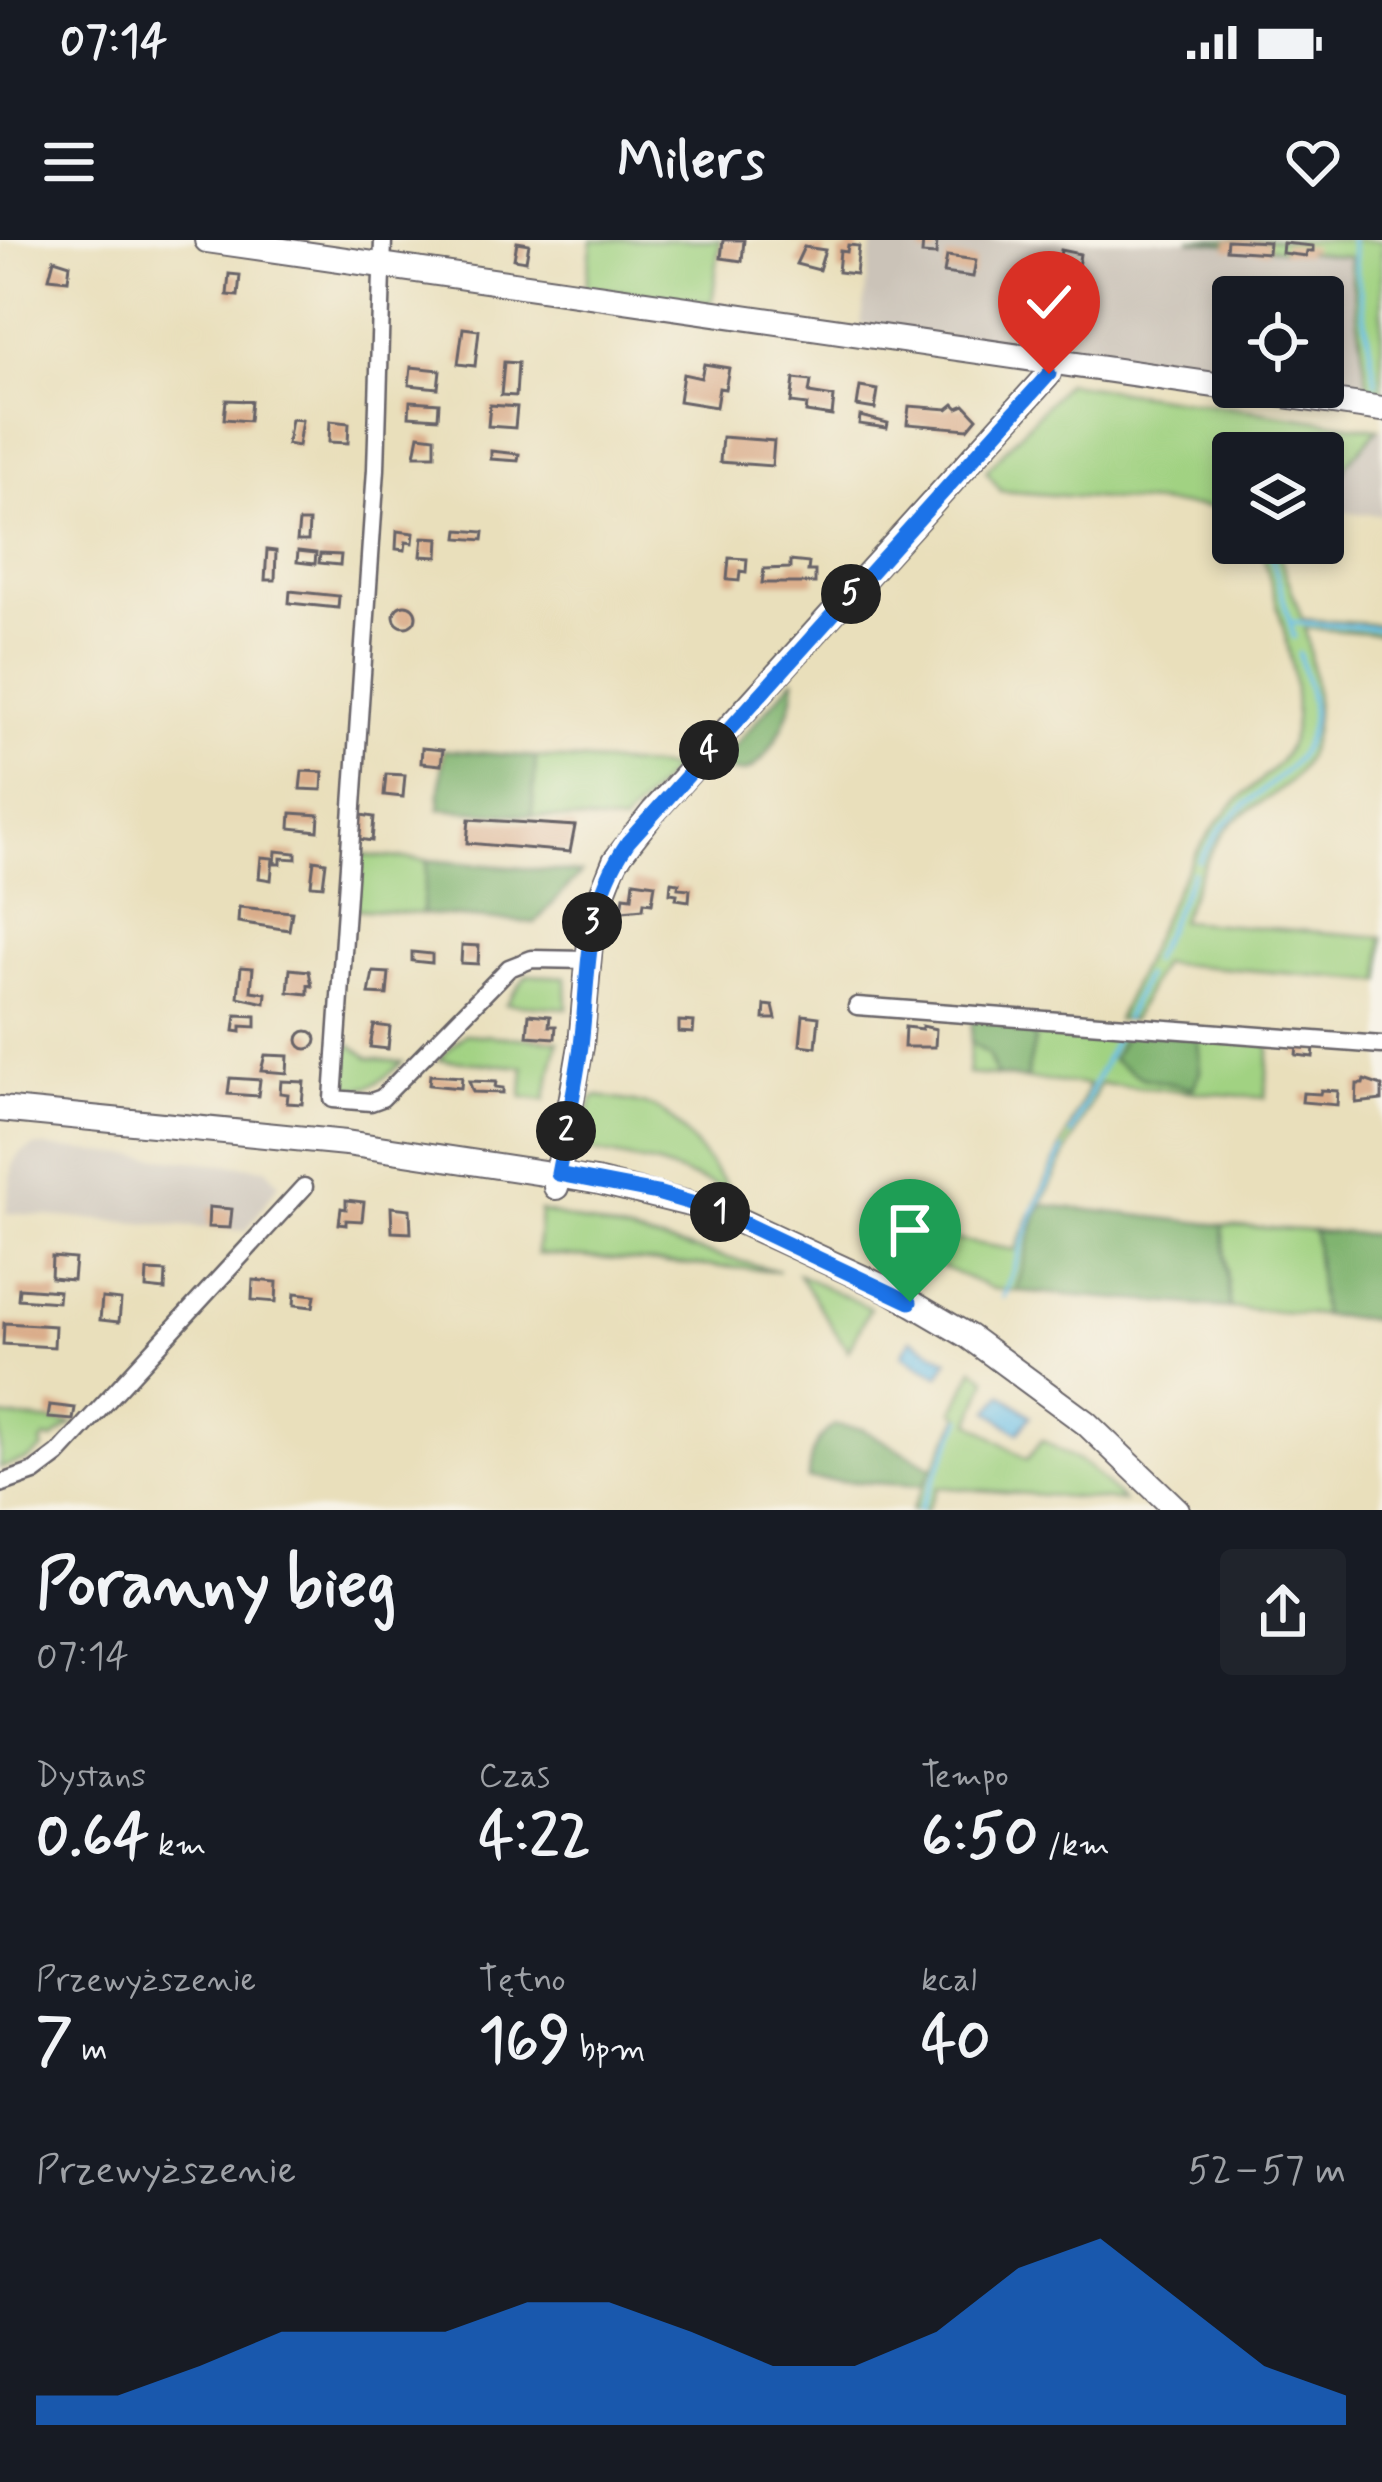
<!DOCTYPE html>
<html lang="pl">
<meta charset="utf-8">
<style>
body{margin:0;font-family:Mynerve,sans-serif;background:#20242c;color:#f1f3f6;height:100vh;display:flex;flex-direction:column;font-size:45px;white-space:nowrap}
*{box-sizing:border-box;margin:0}
p{font-size:39px;color:#9ea1a6}
.icon{flex:none;width:66px;height:66px;fill:none;stroke:currentColor;stroke-width:2;stroke-linecap:round;stroke-linejoin:round}
.map{position:relative;height:1270px;overflow:hidden}
.details{display:flex;flex-direction:column;background:#171b24;flex:1}
.details>*{flex:none}
.tools{position:absolute;left:1212px;top:36px;display:grid;gap:24px}
.tools a{display:grid;place-items:center;width:132px;height:132px;border-radius:12px;background:#171b24;box-shadow:0 6px 18px #0003;font-size:60px}
.pin{position:absolute;display:grid;place-items:center;width:102px;height:102px;color:#fff;margin:-123px -51px;border-radius:50% 50% 50% 0;rotate:-45deg;box-shadow:0 0 12px #0007}
.pin .icon{rotate:45deg}
.km{position:absolute;width:60px;height:60px;margin:-30px;border-radius:50%;background:#222;color:#fff;font-size:33px;line-height:60px;text-align:center}
.round{display:grid;place-items:center;flex:none;width:126px;height:126px;border-radius:12px;background:#20242c}
.head{display:flex;align-items:center;justify-content:space-between;height:204px;padding:0 36px}
h1{font-size:66px;font-weight:700;line-height:90px}
.metrics{display:grid;grid-template-columns:repeat(3,1fr);gap:18px;height:204px;padding:12px 36px}
.metrics div{display:grid;align-content:center}
.metrics b{font-size:60px;font-weight:700}
.metrics small{font-size:33px;font-weight:400}
.metrics p{font-size:33px}
.chart{height:336px;padding:24px 36px}
.chart p{display:flex;justify-content:space-between}
.chart svg{width:100%;height:216px;margin-top:12px;fill:#1a73e8;opacity:.7}
.status{display:flex;justify-content:space-between;align-items:center;height:84px;padding:0 60px;background:#171b24;direction:ltr}
.status svg{height:33px;fill:currentColor}
header{display:flex;justify-content:space-between;align-items:center;height:156px;padding:0 36px;background:#171b24;font-size:54px;font-weight:700}
.map>svg:first-child{display:block}
</style>
<div class="status"><b>07:14</b><svg viewBox="0 0 49 12"><path d="M0 12V9h3v3zM5 12V6h3v6zM10 12V3h3v9zM15 12V0h3v12zM26 1h20v11H26zM47 4h2v5h-2z"/></svg></div>
<header><svg class="icon" aria-label="menu" viewBox="0 0 24 24"><path d="M4 6h16M4 12h16M4 18h16"/></svg>Milers<svg class="icon" aria-label="heart" viewBox="0 0 24 24"><path d="M12 20l-8-8c-3-5 5-10 8-4 3-6 11-1 8 4z"/></svg></header>
<div class="map">
<svg width="1382" height="1270" viewBox="0 0 1382 1270">
<rect width="100%" height="100%" fill="#f7f3e8"/>
<filter id="ink" filterUnits="userSpaceOnUse"><feTurbulence type="fractalNoise" baseFrequency=".00833" numOctaves="2"/><feDisplacementMap in="SourceGraphic" scale="24" xChannelSelector="R" yChannelSelector="G"/><feConvolveMatrix kernelMatrix="1 2 1 2 8 2 1 2 1" color-interpolation-filters="sRGB"/></filter>
<filter id="wash" filterUnits="userSpaceOnUse"><feTurbulence type="fractalNoise" baseFrequency=".004" numOctaves="4" result="noise"/><feDisplacementMap in="SourceGraphic" scale="48" xChannelSelector="R" yChannelSelector="G"/><feGaussianBlur stdDeviation="2.7" result="paint"/><feColorMatrix in="noise" values="0 0 0 0 0 0 0 0 0 0 0 0 0 0 0 0 0 1.4 0 .05"/><feComposite in="paint" operator="in"/></filter>
<g filter="url(#wash)">
<rect width="100%" height="100%" fill="#e9dfbb"/>
<g fill="#cbc3b8">
<path d="M873,0H1189L1349,17L1369,158L1291,147H1323V57H1233V139L861,84Z"/>
<path d="M1378,189H1382V275L1328,271L1347,224Z"/>
<path d="M35,906L267,928L279,944L246,991L6,973L13,925L19,914Z"/>
</g>
<g fill="#a1d282" stroke="#627a5e" stroke-width="3">
<path d="M592,0H720L712,63L586,47Z"/>
<path d="M1189,0H1382V158L1369,156L1349,17Z"/>
<path d="M1066,143L1378,189L1347,224L1328,271H1323V213H1233V269L1001,251L986,231Z"/>
<path d="M1260,303H1275L1302,379L1382,385V394L1305,388C1314,438 1330,496 1292,539C1275,558 1249,566 1232,583C1207,608 1194,649 1180,681L1382,697V741L1161,723L1132,780H1117C1150,710 1177,627 1229,569C1252,544 1285,529 1293,493C1305,440 1273,356 1260,303Z"/>
<path d="M536,517L674,528L623,584L532,576Z"/>
<path d="M359,615L427,620L422,674L355,669Z"/>
<path d="M527,735L566,737L567,768L506,764Z"/>
<path d="M1029,784L1125,792L1112,820L1142,838L1193,848L1200,832L1198,796L1270,801L1265,858L1100,844L1037,974L1016,1051L993,1049L883,1001L945,998L1015,1010L1089,845L1026,839L1035,800Z"/>
<path d="M465,794L558,801L545,860L522,857L524,827L438,820Z"/>
<path d="M971,802L988,814L997,836L968,834Z"/>
<path d="M350,804L369,818L402,822C385,838 374,850 349,848L343,835L344,809Z"/>
<path d="M599,856C617,860 639,861 655,868C680,878 711,930 733,952L658,925L590,911C583,896 587,874 593,858Z"/>
<path d="M540,971L779,1031L537,1014Z"/>
<path d="M1223,985L1314,991L1322,1075L1230,1068Z"/>
<path d="M798,1034L870,1068L848,1111Z"/>
<path d="M974,1128L987,1139L971,1182L1027,1220L1042,1200L1087,1226L1123,1261L938,1247L926,1270H911L960,1176L954,1171Z"/>
<path d="M0,1176L72,1184L52,1200L45,1198L41,1203L43,1209L29,1219L0,1228Z"/>
</g>
<g fill="#80b470" stroke="#516b56" stroke-width="3">
<path d="M794,439C799,461 769,526 744,532C736,533 722,530 714,529Z"/>
<path d="M443,510L536,517L532,576L439,569Z"/>
<path d="M427,620L581,633L535,683L422,674Z"/>
<path d="M972,779L1029,784L1035,800L1026,839L997,836L988,814L971,802Z"/>
<path d="M1125,792L1198,796L1200,832L1193,848L1142,838L1112,820Z"/>
<path d="M1045,965L1223,985L1230,1068L1016,1051L1037,974Z"/>
<path d="M1314,991L1382,995V1080L1322,1075Z"/>
<path d="M835,1185L862,1189L933,1228L923,1246L808,1239C809,1215 815,1198 835,1185Z"/>
</g>
<g fill="#6bbfe7" stroke="#467091" stroke-width="3">
<path d="M911,1099L948,1120L939,1136L902,1115Z"/>
<path d="M1002,1154L1031,1176L1018,1193L989,1171Z"/>
</g>
<g fill="none" stroke-linecap="round" stroke-linejoin="round">
<g stroke="#6bbfe7" stroke-width="4.5">
<path d="M1351,0L1376,143"/>
<path d="M1268,303L1294,397"/>
<path d="M1292,382L1382,389"/>
<path d="M1199,621C1208,608 1215,594 1226,583C1256,550 1309,528 1312,477C1313,456 1304,434 1299,413"/>
<path d="M1151,722L1193,632"/>
<path d="M1125,779L1145,736"/>
<path d="M1071,894L1118,793"/>
<path d="M1004,1057L1034,972L1063,910"/>
<path d="M919,1270L962,1179"/>
</g>
</g>
<g id="blocks">
<g fill="#daad8b">
<path d="M723,0H744L742,21L721,18Z"/>
<path d="M923,0H937L936,15L922,14Z"/>
<path d="M1227,0L1269,2L1268,13L1226,10Z"/>
<path d="M517,2L529,4L526,21L514,19Z"/>
<path d="M1283,3L1313,6V11H1307L1306,16L1282,13Z"/>
<path d="M848,5L859,6L856,34L838,32L840,11L847,12Z"/>
<path d="M804,7L825,10L819,30L796,24Z"/>
<path d="M1061,10L1080,14L1068,89L1048,86Z"/>
<path d="M947,16L976,20L973,37L944,33Z"/>
<path d="M54,19L70,24L68,40L49,38Z"/>
<path d="M229,34L240,35L238,56L227,55Z"/>
<path d="M463,88L479,90L475,126L458,124Z"/>
<path d="M504,122L518,123L516,156L501,155Z"/>
<path d="M704,124L729,128L725,149L719,148L716,167L679,161L683,134L701,138Z"/>
<path d="M411,127L440,130L438,148L409,145Z"/>
<path d="M794,139L811,141L809,153L834,157L832,176L806,172L807,165L791,163Z"/>
<path d="M860,147L878,150L875,169L857,166Z"/>
<path d="M226,160L251,161L249,181L224,179Z"/>
<path d="M410,161L439,163L438,178L409,176Z"/>
<path d="M954,164L958,168L965,165L977,178L968,189L907,184L909,166L948,169Z"/>
<path d="M490,165L517,167L515,188L488,186Z"/>
<path d="M860,176L888,183L887,188L859,184Z"/>
<path d="M291,179L302,180L298,206L287,204Z"/>
<path d="M330,181L349,183L348,203L329,202Z"/>
<path d="M419,195L435,197V215H415Z"/>
<path d="M722,197L774,201L772,226L720,222Z"/>
<path d="M491,211L519,214L518,221L491,219Z"/>
<path d="M299,282H309L308,301H297Z"/>
<path d="M459,290L484,292L483,300L458,298Z"/>
<path d="M397,291L414,293L413,303L406,302L405,310L396,309Z"/>
<path d="M423,297L439,298L438,317L421,316Z"/>
<path d="M267,310L276,311L275,340H265Z"/>
<path d="M298,311L316,313L315,324L297,322Z"/>
<path d="M320,314L341,315L340,325L319,323Z"/>
<path d="M729,318L747,319L746,332L740,331L739,341L727,340Z"/>
<path d="M790,321L809,323L808,331H815V343H762L764,329L790,328Z"/>
<path d="M290,351L339,356L338,368L289,363Z"/>
<circle cx="405" cy="376" r="11"/>
<path d="M422,508L443,510L441,525L421,523Z"/>
<path d="M302,531L323,532L322,550L300,549Z"/>
<path d="M386,534L405,535L403,557L384,555Z"/>
<path d="M291,573L319,575L318,591L290,588Z"/>
<path d="M361,575L374,577L372,601L359,599Z"/>
<path d="M469,579L575,586L570,612L467,603Z"/>
<path d="M276,611L296,613V619L281,618V624H275Z"/>
<path d="M261,617L273,618L271,640L259,638Z"/>
<path d="M314,620L326,622L323,646L311,645Z"/>
<path d="M634,641L655,644L652,663L644,662L643,669L622,671L624,656L632,657Z"/>
<path d="M671,642L679,643L678,648L690,649L689,661L676,659L677,654L670,653Z"/>
<path d="M239,667L292,672L289,690L238,682Z"/>
<path d="M462,705L479,706L478,724L461,723Z"/>
<path d="M412,712L432,714V723L412,721Z"/>
<path d="M241,727L253,728L251,751L266,753L265,763L238,757Z"/>
<path d="M290,729L309,731L312,746L308,745V754L288,752Z"/>
<path d="M373,732L389,733L387,755L369,754Z"/>
<path d="M765,765L773,766L776,779H764Z"/>
<path d="M529,774L550,776L549,786H556L555,798L527,796Z"/>
<path d="M236,775L256,776V787L241,786V792L234,791Z"/>
<path d="M803,775L819,777L816,807L800,805Z"/>
<path d="M679,781L694,782L693,793L679,792Z"/>
<path d="M374,785L390,787L388,809L370,807Z"/>
<path d="M922,786L936,789L935,807H904L905,787L922,789Z"/>
<circle cx="307" cy="800" r="9"/>
<path d="M1297,806L1314,808L1313,817L1296,815Z"/>
<path d="M265,815L288,816L287,833L261,831Z"/>
<path d="M430,835L462,837L461,848L429,845Z"/>
<path d="M230,838L260,840L258,856L228,854Z"/>
<path d="M1364,840L1382,846V860L1356,863L1357,844H1363Z"/>
<path d="M281,841L304,842L302,864L287,863L288,854L280,853Z"/>
<path d="M469,841L496,842L495,847L503,848V853L473,852Z"/>
<path d="M1321,850L1338,851L1337,865L1302,862L1303,853L1320,854Z"/>
<path d="M346,960L364,962L362,981L346,980V985L339,984L341,968L346,969Z"/>
<path d="M209,967L232,969L230,988L208,987Z"/>
<path d="M391,967L410,969L411,993L392,992Z"/>
<path d="M52,1017L75,1019L73,1040L51,1038Z"/>
<path d="M147,1031L166,1032L165,1050L146,1048Z"/>
<path d="M253,1040L277,1042L276,1062L252,1060Z"/>
<path d="M19,1048L59,1051L58,1062L18,1059Z"/>
<path d="M295,1053L315,1055L313,1067L294,1065Z"/>
<path d="M102,1058L121,1060L119,1082L100,1080Z"/>
<path d="M4,1083L55,1086L54,1107L3,1104Z"/>
<path d="M50,1165L75,1168L73,1180L48,1178Z"/>
</g>
</g>
</g>
<g filter="url(#ink)">
<use href="#blocks" fill-opacity="0" stroke="#686468" stroke-width="3"/>
<g fill="none" stroke-linecap="round" stroke-linejoin="round">
<defs>
<g id="street">
<path d="M383,0L376,229L333,859L371,862L382,858L509,728L532,719L588,720"/>
<path d="M857,766L1382,805"/>
<path d="M0,1244L34,1232L58,1214L304,947"/>
</g>
<g id="secondary">
<path d="M207,0L1382,169"/>
<path d="M0,869L346,903L596,941L718,971L891,1051L968,1096L1086,1183L1177,1270"/>
<path d="M556,947L581,806L592,680L615,621L654,571L1047,136L1052,121"/>
</g>
</defs>
<use href="#street" stroke="#686468" stroke-width="21"/>
<use href="#secondary" stroke="#686468" stroke-width="28"/>
<use href="#street" stroke="#fff" stroke-width="16"/>
<use href="#secondary" stroke="#fff" stroke-width="24"/>
</g>
</g>
<g fill="none" stroke-linecap="round" stroke-linejoin="round" filter="url(#ink)">
<defs>
<path id="route" d="M910,1062L718,971L657,953L558,934C566,892 575,849 581,806C590,730 583,668 628,602L1049,134"/>
</defs>
<use href="#route" stroke="#fff" stroke-width="24"/>
<use href="#route" stroke="#1a73e8" stroke-width="15"/>
</g>
</svg>
<div class="tools">
<a><svg class="icon" aria-label="locate" viewBox="0 0 24 24"><circle cx="12" cy="12" r="6"/><path d="M12 2v4M12 18v4M2 12h4M18 12h4"/></svg></a>
<a><svg class="icon" aria-label="layers" viewBox="0 0 24 24"><path d="M12 4l9 5-9 5-9-5zM3 14l9 5 9-5"/></svg></a>
</div>
<div class="pin" style="left:910px;top:1062px;background:#1e9e55"><svg class="icon" aria-label="arrive" viewBox="0 0 24 24"><path d="M6 21V4h12l-3 4 3 4H6"/></svg></div>
<div class="pin" style="left:1049px;top:134px;background:#d93025"><svg class="icon" aria-label="check" viewBox="0 0 24 24"><path d="M5 12l5 5 9-10"/></svg></div>
<b class="km" style="left:720px;top:972px">1</b>
<b class="km" style="left:566px;top:891px">2</b>
<b class="km" style="left:592px;top:682px">3</b>
<b class="km" style="left:709px;top:510px">4</b>
<b class="km" style="left:851px;top:354px">5</b>
</div>
<section class="details">
<div class="head"><div><h1>Poranny bieg</h1><p>07:14</p></div><a class="round"><svg class="icon" aria-label="share" viewBox="0 0 24 24"><path d="M12 15V3M7 8l5-5 5 5M5 13v7h14v-7"/></svg></a></div>
<div class="metrics">
<div><p>Dystans</p><b>0.64<small> km</small></b></div>
<div><p>Czas</p><b>4:22</b></div>
<div><p>Tempo</p><b>6:50<small> /km</small></b></div>
</div>
<div class="metrics">
<div><p>Przewyższenie</p><b>7<small> m</small></b></div>
<div><p>Tętno</p><b>169<small> bpm</small></b></div>
<div><p>kcal</p><b>40</b></div>
</div>
<div class="chart"><p><span>Przewyższenie</span>52–57 m</p>
<svg viewBox="0 0 160 44" preserveAspectRatio="none"><path d="M0 44V38L10 38L20 32L30 25L40 25L50 25L60 19L70 19L80 25L90 32L100 32L110 25L120 12L130 6L140 19L150 32L160 38V44z"/></svg>
</div>
</section>
